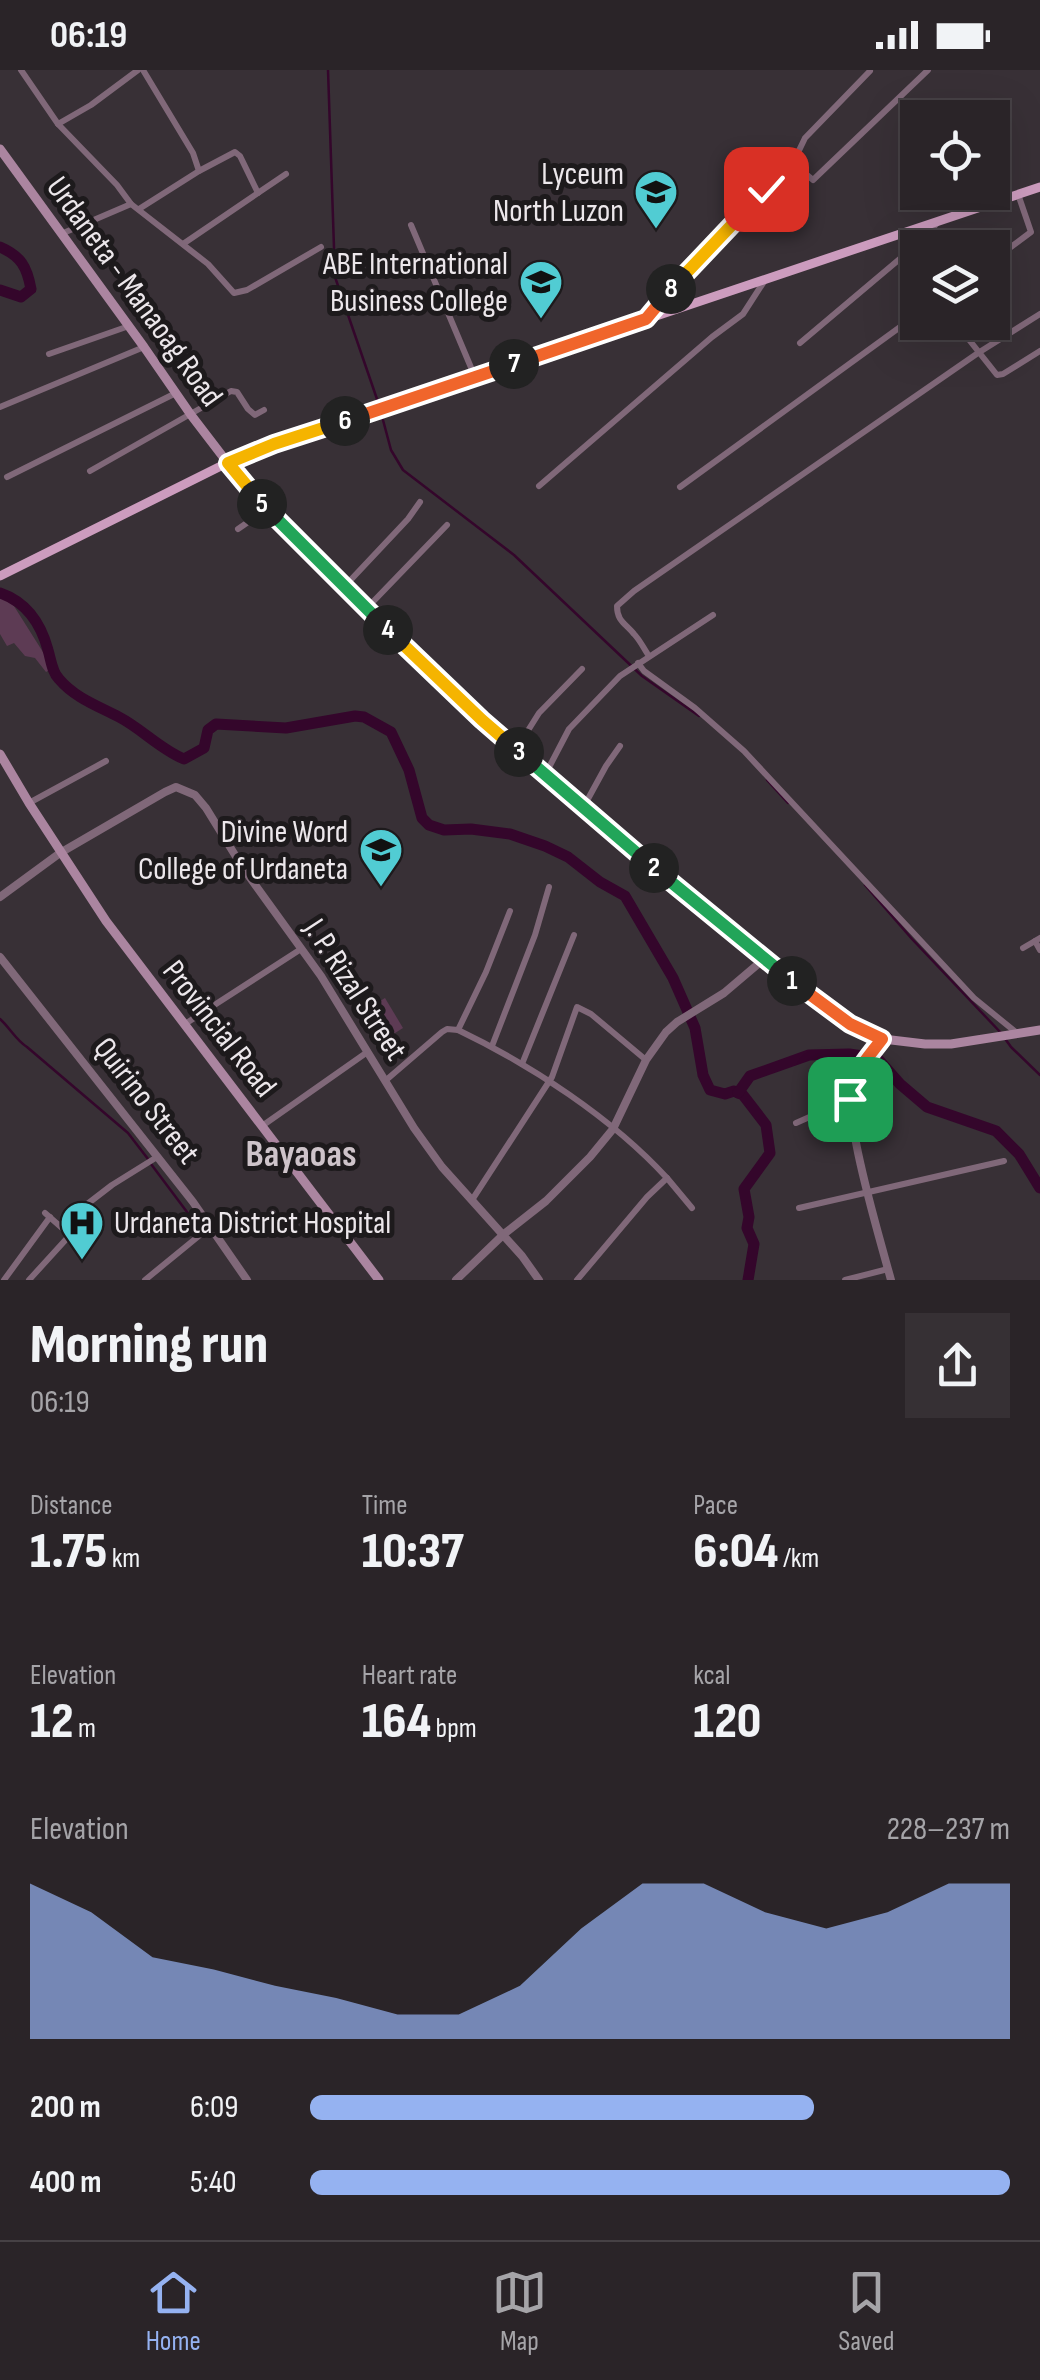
<!DOCTYPE html>
<meta charset="utf-8">
<style>
body{margin:0;font-family:"Sofia Sans Condensed",sans-serif;background:#363034;color:#f1f3f6;height:100vh;display:flex;flex-direction:column;font-size:38px;white-space:nowrap}
*{box-sizing:border-box;margin:0}
p{font-size:32px;color:#a5a4a8}
.icon{flex:none;width:55px;height:55px;fill:none;stroke:currentColor;stroke-width:2;stroke-linecap:round;stroke-linejoin:round}
.map{position:relative;height:1210px;overflow:hidden}
.sheet{display:flex;flex-direction:column;background:#2a2428;flex:1}
.sheet>*{flex:none}
.buttons{position:absolute;left:900px;top:30px;display:grid;gap:20px}
.buttons a{display:grid;place-items:center;width:110px;height:110px;border-radius:0px;background:#2a2428;box-shadow:0 10px 40px #0002,0 0 0 2px #464145;font-size:50px}
.pin{position:absolute;display:grid;place-items:center;width:85px;height:85px;color:#fff;margin:-42px;border-radius:20px;box-shadow:0 5px 15px #0006}
.km{position:absolute;width:50px;height:50px;margin:-25px;border-radius:50%;background:#222;color:#fff;font-size:28px;line-height:50px;text-align:center}
.round{display:grid;place-items:center;flex:none;width:105px;height:105px;border-radius:0px;background:#363034}
.head{display:flex;align-items:center;justify-content:space-between;height:170px;padding:0 30px}
h1{font-size:55px;font-weight:800;line-height:75px}
.stats{display:grid;grid-template-columns:repeat(3,1fr);gap:15px;height:170px;padding:10px 30px}
.stats div{display:grid;align-content:center}
.stats b{font-size:50px;font-weight:800}
.stats small{font-size:28px;font-weight:400}
.stats p{font-size:28px}
.chart{height:280px;padding:20px 30px}
.chart p{display:flex;justify-content:space-between}
.chart svg{width:100%;height:180px;margin-top:10px;fill:#95b2f1;opacity:.7}
ul{padding:0 30px;list-style:none;font-size:32px}
li{display:grid;grid-template-columns:160px 120px 1fr;align-items:center;height:75px}
li i{height:25px;border-radius:12px;background:#95b2f1}
.status{display:flex;justify-content:space-between;align-items:center;height:70px;padding:0 50px;background:#2a2428;direction:ltr}
.status svg{height:28px;fill:currentColor}
.tab-bar{display:flex;justify-content:space-around;align-items:center;height:140px;border-top:2px solid #464145;background:#2a2428;font-size:28px;color:#a5a4a8}
.tab-bar a{display:grid;justify-items:center;gap:5px}
.tab-bar .selected{color:#95b2f1}
.map>svg:first-child{display:block}
</style>
<div class="status"><b>06:19</b><svg viewBox="0 0 49 12"><path d="M0 12V9h3v3zM5 12V6h3v6zM10 12V3h3v9zM15 12V0h3v12zM26 1h20v11H26zM47 4h2v5h-2z"/></svg></div>
<div class="map">
<svg width="1040" height="1210" viewBox="0 0 1040 1210">
<rect width="100%" height="100%" fill="#383036"/>
<g fill="#5d3b54">
<path d="M7,525L53,598L46,602L35,588L25,586L14,573L7,576L0,564V529Z"/>
<path d="M385,928L403,958L379,973L360,943Z"/>
</g>
<g fill="none" stroke-linecap="round" stroke-linejoin="round">
<g stroke="#34062b" stroke-width="2.5">
<path d="M328,0L335,207L378,332"/>
<path d="M383,350L391,380L403,400L514,485L642,606L699,646"/>
<path d="M767,710L788,733"/>
<path d="M865,815L912,869L1002,964"/>
<path d="M0,949C10,958 16,970 27,977L128,1063L148,1089"/>
<path d="M1006,970L1011,977L1040,1005"/>
<path d="M851,1007L861,985"/>
<path d="M151,1094L199,1158"/>
</g>
<g stroke="#34062b" stroke-width="11">
<path d="M0,177C21,186 27,197 31,219L21,227L0,220"/>
<path d="M0,523C26,532 41,554 48,580C51,590 52,602 59,609C75,628 98,636 119,647C142,659 160,679 184,689L204,678L208,660L216,654L286,658L355,646L364,647L391,662L409,700L422,748L429,755L444,760L471,759L510,764L545,776L568,787L600,812L625,826L673,908L695,958L703,1005L710,1020L725,1024L734,1021L743,1025L766,1055L770,1083L744,1119L749,1147L747,1158L754,1174L748,1210"/>
<path d="M738,1023L750,1006L809,985L849,984L877,988L900,1014L927,1037L996,1061L1019,1084L1040,1118"/>
</g>
<g stroke="#806879" stroke-width="6">
<path d="M21,0L58,54L117,115L131,134L208,194L234,223L247,220L321,177"/>
<path d="M143,0L193,83L199,101"/>
<path d="M58,54L91,35L138,0"/>
<path d="M793,93L805,68L870,1"/>
<path d="M139,139L199,101L235,82L240,86L258,123"/>
<path d="M411,155L475,307"/>
<path d="M61,164L131,134"/>
<path d="M183,174L286,104"/>
<path d="M992,191L1031,162L1018,124"/>
<path d="M647,248L716,169L793,93L813,110L928,0"/>
<path d="M955,252L997,305L1003,304L1040,281"/>
<path d="M800,273L921,171L938,152"/>
<path d="M49,284L129,256"/>
<path d="M0,337L144,277"/>
<path d="M90,401L231,321L237,322L248,339L255,345L264,340"/>
<path d="M7,407L176,323"/>
<path d="M539,416L712,267L743,244L765,210"/>
<path d="M680,417L918,244"/>
<path d="M238,459L267,439"/>
<path d="M345,516L408,449L420,432"/>
<path d="M367,538L447,455"/>
<path d="M649,586C644,579 640,570 634,564C625,553 617,551 617,536L634,521L978,283L1040,244"/>
<path d="M638,593L644,601L695,638L744,681L974,928L1018,964"/>
<path d="M517,678L539,643L582,599"/>
<path d="M545,705L569,659L620,606L713,545"/>
<path d="M29,733L106,691"/>
<path d="M583,738L606,696L620,676"/>
<path d="M1040,868L1035,871L1040,880"/>
<path d="M1023,878L1035,871"/>
<path d="M185,954L301,879"/>
<path d="M458,960L486,902L510,841"/>
<path d="M492,976L535,865L549,817"/>
<path d="M522,994L574,865"/>
<path d="M385,1011L442,962L447,959L458,960C531,995 612,1048 667,1108L647,1127L577,1210"/>
<path d="M796,1053L850,1029"/>
<path d="M262,1056L366,983"/>
<path d="M667,1108L692,1138"/>
<path d="M472,1130L552,1007L577,937L591,944L646,990"/>
<path d="M799,1138L1004,1091"/>
<path d="M60,1155L112,1115L157,1087"/>
<path d="M4,1210L50,1147"/>
<path d="M29,1210L70,1165L45,1143"/>
<path d="M145,1210L211,1156"/>
<path d="M845,1210L888,1199"/>
</g>
<g stroke="#806879" stroke-width="8">
<path d="M0,827L60,783L165,722L176,717L195,725L206,738L243,798L321,906L414,1058L442,1097L522,1186L539,1210"/>
<path d="M0,887L193,1132L247,1210"/>
<path d="M883,969C872,982 857,997 852,1013C842,1044 881,1173 891,1210"/>
<path d="M456,1210L504,1164L546,1131L590,1087L613,1059L646,990L666,962L677,952L724,923L764,889"/>
</g>
<g stroke="#ab85a0" stroke-width="9">
<path d="M0,79L144,277L191,345L240,409L267,439L430,601L575,732L764,889L849,954L883,969L925,974H951L1040,960"/>
<path d="M0,684L29,733L106,851L379,1210"/>
</g>
<path stroke="#cc9cbe" stroke-width="9" d="M0,506L227,393L275,374L1040,117"/>
</g>
<g fill="none" stroke-linecap="round" stroke-linejoin="round">
<defs>
<path id="split-1" d="M792,911L850,954L882,969C868,988 851,1004 850,1029"/>
<path id="split-2" d="M654,798L792,911"/>
<path id="split-3" d="M519,682L654,798"/>
<path id="split-4" d="M388,560L482,650L519,682"/>
<path id="split-5" d="M262,434L388,560"/>
<path id="split-6" d="M262,434L228,393L274,374L345,351"/>
<path id="split-7" d="M345,351L514,294"/>
<path id="split-8" d="M514,294L646,249L671,219"/>
<path id="split-9" d="M671,219L766,119"/>
</defs>
<use href="#split-1" stroke="#fff" stroke-width="20"/>
<use href="#split-2" stroke="#fff" stroke-width="20"/>
<use href="#split-3" stroke="#fff" stroke-width="20"/>
<use href="#split-4" stroke="#fff" stroke-width="20"/>
<use href="#split-5" stroke="#fff" stroke-width="20"/>
<use href="#split-6" stroke="#fff" stroke-width="20"/>
<use href="#split-7" stroke="#fff" stroke-width="20"/>
<use href="#split-8" stroke="#fff" stroke-width="20"/>
<use href="#split-9" stroke="#fff" stroke-width="20"/>
<use href="#split-1" stroke="#f0652b" stroke-width="12"/>
<use href="#split-2" stroke="#22a559" stroke-width="12"/>
<use href="#split-3" stroke="#22a559" stroke-width="12"/>
<use href="#split-4" stroke="#f5b400" stroke-width="12"/>
<use href="#split-5" stroke="#22a559" stroke-width="12"/>
<use href="#split-6" stroke="#f5b400" stroke-width="12"/>
<use href="#split-7" stroke="#f0652b" stroke-width="12"/>
<use href="#split-8" stroke="#f0652b" stroke-width="12"/>
<use href="#split-9" stroke="#f5b400" stroke-width="12"/>
</g>
<defs>
<symbol id="university-pin" viewBox="-11 -11 22 30"><path d="M0 17L-7.5 6A9.5 9.5 0 1 1 7.5 6Z" fill="#51ccd3" stroke="#1d1a1c"/><path d="M0-5L7-2L0 1L-7-2ZM-4 1L0 2.5L4 1V4Q0 6-4 4Z" fill="#111"/></symbol>
<symbol id="hospital-pin" viewBox="-11 -11 22 30"><path d="M0 17L-7.5 6A9.5 9.5 0 1 1 7.5 6Z" fill="#51ccd3" stroke="#1d1a1c"/><path d="M-5-5h3v3.5h4V-5h3V5h-3V1.5h-4V5h-3Z" fill="#111"/></symbol>
</defs>
<g fill-rule="evenodd">
<use href="#university-pin" x="631" y="97" width="50" height="68"/>
<use href="#university-pin" x="516" y="187" width="50" height="68"/>
<use href="#university-pin" x="356" y="755" width="50" height="68"/>
<use href="#hospital-pin" x="57" y="1128" width="50" height="68"/>
</g>
<g text-anchor="middle" dominant-baseline="central" stroke-width="10" stroke-linejoin="round" paint-order="stroke">
<g font-size="32" fill="#ece7eb" stroke="#1d1a1c" text-anchor="end">
<text x="624" y="104">Lyceum<tspan x="624" dy="37">North Luzon</tspan></text>
<text x="508" y="194">ABE International<tspan x="508" dy="37">Business College</tspan></text>
<text x="348" y="762">Divine Word<tspan x="348" dy="37">College of Urdaneta</tspan></text>
<text x="114" y="1153" text-anchor="start">Urdaneta District Hospital</text>
</g>
<g font-size="32" fill="#ece7eb" stroke="#1d1a1c">
<text transform="translate(134 222) rotate(54)">Urdaneta - Manaoag Road</text>
<text transform="translate(355 920) rotate(57)">J. P. Rizal Street</text>
<text transform="translate(219 959) rotate(52)">Provincial Road</text>
<text transform="translate(146 1031) rotate(52)">Quirino Street</text>
</g>
<g font-size="38" font-weight="bold" fill="#cec4ca" stroke="#1d1a1c">
<text x="301" y="1084">Bayaoas</text>
</g>
</g>
</svg>
<div class="buttons">
<a><svg class="icon" aria-label="locate" viewBox="0 0 24 24"><circle cx="12" cy="12" r="6"/><path d="M12 2v4M12 18v4M2 12h4M18 12h4"/></svg></a>
<a><svg class="icon" aria-label="layers" viewBox="0 0 24 24"><path d="M12 4l9 5-9 5-9-5zM3 14l9 5 9-5"/></svg></a>
</div>
<div class="pin" style="left:850px;top:1029px;background:#1e9e55"><svg class="icon" aria-label="arrive" viewBox="0 0 24 24"><path d="M6 21V4h12l-3 4 3 4H6"/></svg></div>
<div class="pin" style="left:766px;top:119px;background:#d93025"><svg class="icon" aria-label="check" viewBox="0 0 24 24"><path d="M5 12l5 5 9-10"/></svg></div>
<b class="km" style="left:792px;top:911px">1</b>
<b class="km" style="left:654px;top:798px">2</b>
<b class="km" style="left:519px;top:682px">3</b>
<b class="km" style="left:388px;top:560px">4</b>
<b class="km" style="left:262px;top:434px">5</b>
<b class="km" style="left:345px;top:351px">6</b>
<b class="km" style="left:514px;top:294px">7</b>
<b class="km" style="left:671px;top:219px">8</b>
</div>
<section class="sheet">
<div class="head"><div><h1>Morning run</h1><p>06:19</p></div><a class="round"><svg class="icon" aria-label="share" viewBox="0 0 24 24"><path d="M12 15V3M7 8l5-5 5 5M5 13v7h14v-7"/></svg></a></div>
<div class="stats">
<div><p>Distance</p><b>1.75<small> km</small></b></div>
<div><p>Time</p><b>10:37</b></div>
<div><p>Pace</p><b>6:04<small> /km</small></b></div>
</div>
<div class="stats">
<div><p>Elevation</p><b>12<small> m</small></b></div>
<div><p>Heart rate</p><b>164<small> bpm</small></b></div>
<div><p>kcal</p><b>120</b></div>
</div>
<div class="chart"><p><span>Elevation</span>228–237 m</p>
<svg viewBox="0 0 160 44" preserveAspectRatio="none"><path d="M0 44V6L10 13L20 24L30 27L40 31L50 34L60 38L70 38L80 31L90 17L100 6L110 6L120 13L130 17L140 13L150 6L160 6V44z"/></svg>
</div>
<ul>
<li><b>200 m</b>6:09<i style="width:72%"></i></li>
<li><b>400 m</b>5:40<i style="width:100%"></i></li>
</ul>
</section>
<nav class="tab-bar">
<a class="selected"><svg class="icon" aria-label="home" viewBox="0 0 24 24"><path d="M3 11l9-7 9 7M6 9v11h12V9"/></svg>Home</a>
<a><svg class="icon" aria-label="map" viewBox="0 0 24 24"><path d="M3 6l6-2 6 2 6-2v14l-6 2-6-2-6 2zM9 4v14M15 6v14"/></svg>Map</a>
<a><svg class="icon" aria-label="saved" viewBox="0 0 24 24"><path d="M7 4h10v16l-5-4-5 4z"/></svg>Saved</a>
</nav>
